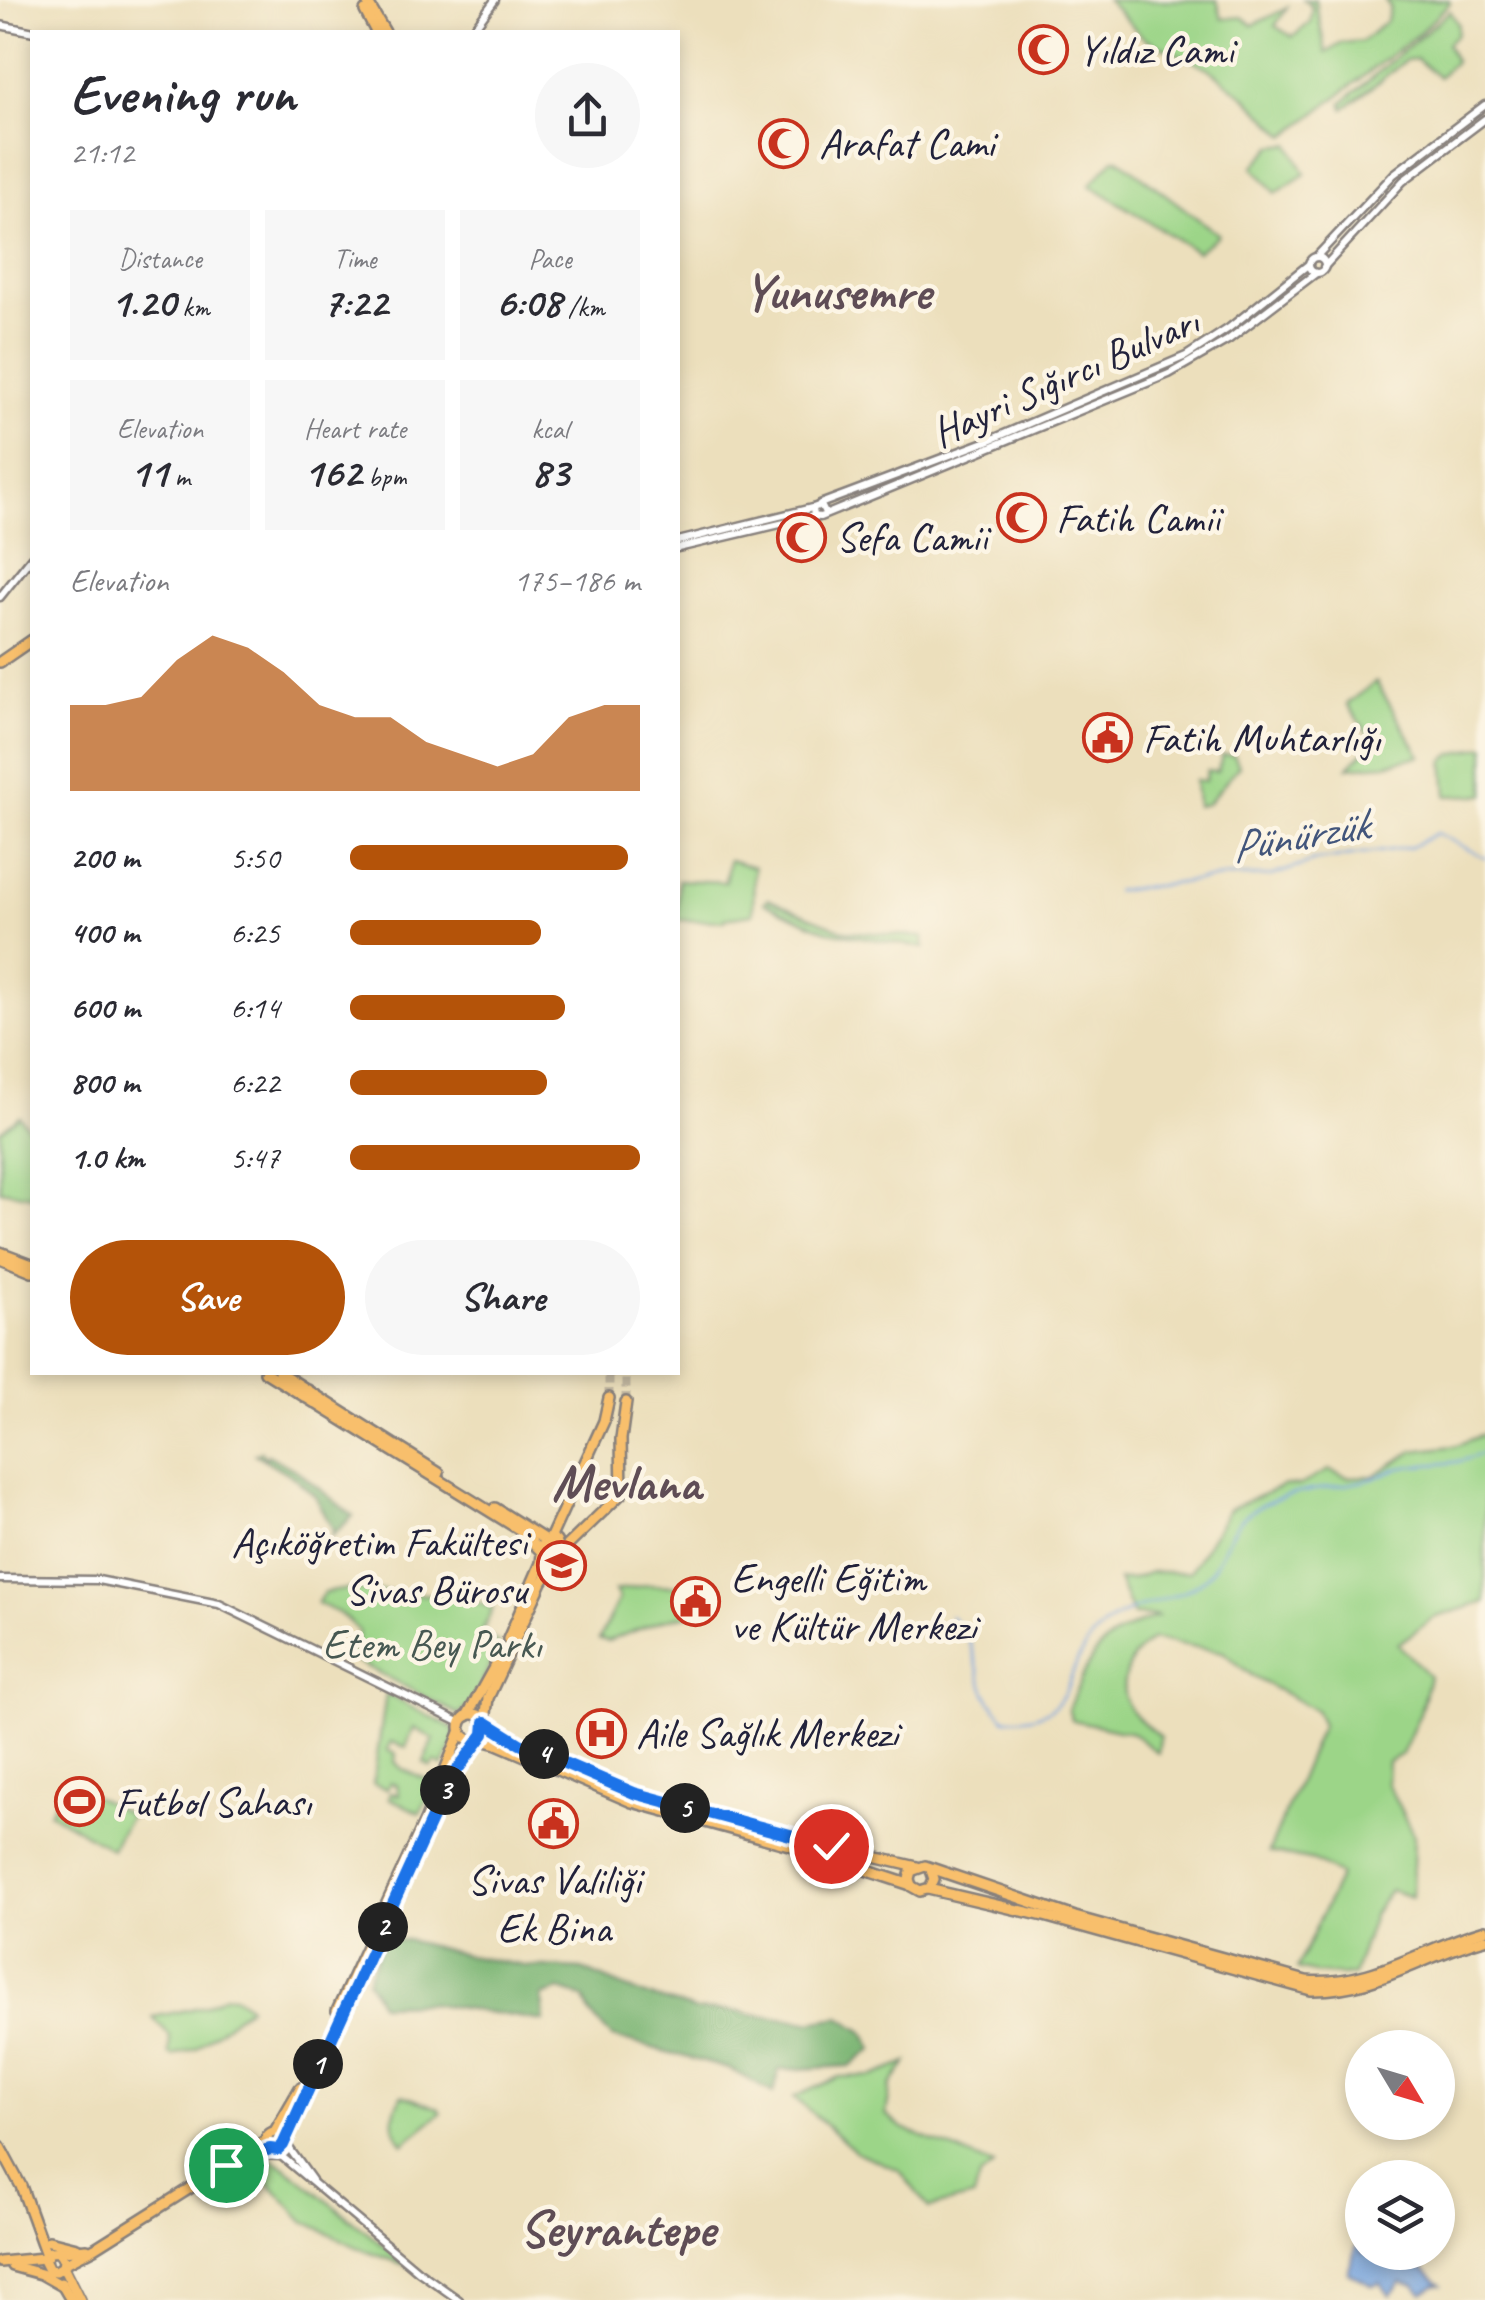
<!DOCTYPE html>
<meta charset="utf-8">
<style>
body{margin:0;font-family:Caveat,sans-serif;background:#f7f7f7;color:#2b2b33;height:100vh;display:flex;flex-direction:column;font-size:38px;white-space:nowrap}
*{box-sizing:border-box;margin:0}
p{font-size:32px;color:#7c7c81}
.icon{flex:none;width:55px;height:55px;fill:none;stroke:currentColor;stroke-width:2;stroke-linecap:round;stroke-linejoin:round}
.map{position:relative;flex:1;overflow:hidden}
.details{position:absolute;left:30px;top:30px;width:650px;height:1345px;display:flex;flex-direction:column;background:#fff;border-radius:0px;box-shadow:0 5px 15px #0003}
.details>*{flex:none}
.needle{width:65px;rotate:128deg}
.tools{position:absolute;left:1345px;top:2030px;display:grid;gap:20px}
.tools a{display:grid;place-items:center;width:110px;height:110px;border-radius:50%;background:#fff;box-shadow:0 5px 15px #0003;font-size:50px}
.pin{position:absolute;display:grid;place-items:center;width:85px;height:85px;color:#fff;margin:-42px;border:5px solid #fff;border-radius:50%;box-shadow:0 2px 10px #0007}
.km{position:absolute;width:50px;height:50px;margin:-25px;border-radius:50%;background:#222;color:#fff;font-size:28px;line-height:50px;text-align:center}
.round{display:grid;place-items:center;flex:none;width:105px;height:105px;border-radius:52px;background:#f7f7f7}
.headline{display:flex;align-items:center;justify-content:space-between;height:170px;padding:0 40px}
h1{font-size:55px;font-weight:800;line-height:75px}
.stats{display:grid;grid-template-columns:repeat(3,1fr);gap:15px;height:170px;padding:10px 40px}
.stats div{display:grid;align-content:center;border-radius:0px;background:#f7f7f7;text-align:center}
.stats b{font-size:42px;font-weight:800}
.stats small{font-size:28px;font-weight:400}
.stats p{font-size:28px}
.chart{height:280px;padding:20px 40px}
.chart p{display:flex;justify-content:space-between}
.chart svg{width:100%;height:180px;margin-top:10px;fill:#b45309;opacity:.7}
.primary-button{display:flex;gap:20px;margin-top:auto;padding:20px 40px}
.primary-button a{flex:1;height:115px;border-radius:60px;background:#b45309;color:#fff;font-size:40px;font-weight:800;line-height:115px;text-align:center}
.primary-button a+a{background:#f7f7f7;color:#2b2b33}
ul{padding:0 40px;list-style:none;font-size:32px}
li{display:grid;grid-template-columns:160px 120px 1fr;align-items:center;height:75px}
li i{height:25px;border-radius:12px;background:#b45309}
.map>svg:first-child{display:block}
</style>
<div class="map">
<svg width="1485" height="2300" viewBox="0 0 1485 2300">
<rect width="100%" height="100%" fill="#fcf5e5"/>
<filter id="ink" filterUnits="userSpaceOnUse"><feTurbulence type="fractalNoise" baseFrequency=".01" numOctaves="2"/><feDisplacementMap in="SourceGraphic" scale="20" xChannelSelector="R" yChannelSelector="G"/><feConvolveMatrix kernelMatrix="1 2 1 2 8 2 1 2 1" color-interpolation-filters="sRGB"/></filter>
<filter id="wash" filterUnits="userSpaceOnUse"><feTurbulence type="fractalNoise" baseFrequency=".0048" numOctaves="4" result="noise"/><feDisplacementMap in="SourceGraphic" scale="40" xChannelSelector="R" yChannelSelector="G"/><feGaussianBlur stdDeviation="2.25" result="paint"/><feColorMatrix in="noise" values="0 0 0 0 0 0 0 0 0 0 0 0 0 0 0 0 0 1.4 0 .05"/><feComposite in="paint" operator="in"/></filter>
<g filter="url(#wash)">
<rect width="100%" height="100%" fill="#ecdfbc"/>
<g fill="#9cd588" stroke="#5f7c62" stroke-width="2.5">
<path d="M1107,0H1217L1222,19L1242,17L1253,25L1287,8L1275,26L1293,37L1310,22L1312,7L1304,0H1315L1326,53L1342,43L1362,41L1387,21L1390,7L1385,0H1449L1450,3L1418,34L1286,136L1247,98L1208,68L1144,38Z"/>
<path d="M1450,11L1458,24L1457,34L1447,44L1455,62L1438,77L1417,59L1406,60L1344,109L1342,103Z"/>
<path d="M1290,144L1305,174L1276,193L1253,167L1273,146Z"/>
<path d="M1114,159H1119L1218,234L1216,237L1197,252L1090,185Z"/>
<path d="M1376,682L1421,756L1386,764L1348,767L1374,742L1347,704Z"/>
<path d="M1485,746V795L1447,796L1444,760L1453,754Z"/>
<path d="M1223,755H1234L1239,766L1207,804L1197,806L1195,780L1205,781L1207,771L1217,772Z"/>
<path d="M729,860L754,867L753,914L725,918V921L678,920V880L725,882Z"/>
<path d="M767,899L845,931L923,937L924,948L827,931L764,903Z"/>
<path d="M19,1116L29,1128L32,1126V1196L0,1190V1131Z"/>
<path d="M1485,1434V1602L1433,1618L1398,1644L1429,1676L1420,1713L1402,1754L1388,1762L1387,1783L1414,1836L1412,1897L1390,1890L1374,1913L1353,1976L1314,1973L1297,1969L1340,1875L1314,1861L1269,1852L1322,1724L1315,1710L1255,1678L1223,1652L1153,1639C1131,1651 1114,1684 1130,1709C1137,1719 1151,1729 1160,1737L1158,1753L1132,1733L1072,1720L1068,1709C1095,1649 1094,1639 1159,1616L1133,1615L1118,1580L1132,1579L1151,1572H1190L1229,1509L1285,1485L1298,1486L1329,1470L1348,1477L1373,1476L1413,1451L1454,1446Z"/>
<path d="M647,1585L681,1586L680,1603L689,1609V1615L663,1620L608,1641L599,1639L619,1599L615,1591Z"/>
<path d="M348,1589L463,1597L493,1608L482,1632L499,1644L472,1706L458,1714L352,1659L359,1631L339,1613L317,1603L324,1593Z"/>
<path d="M386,1694L454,1729L455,1740L443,1766L435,1762L431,1767L424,1763L434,1739L414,1728L406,1747L391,1742L387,1750L396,1754L395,1762L402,1769L430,1781L433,1776L437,1778L420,1813L389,1798L391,1792L399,1795L397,1785L390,1783L387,1789L373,1784Z"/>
<path d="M67,1782L130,1815L111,1849L49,1812Z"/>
<path d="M225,1995L234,1996L249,2006L195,2049L173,2056L169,2054L170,2036L153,2017L205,2006Z"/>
<path d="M907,2063L891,2085L886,2115L903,2129L994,2166L980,2177L974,2197L929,2208L899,2170L856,2152L794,2097L839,2077L873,2076Z"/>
<path d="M402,2095L438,2108L441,2113L403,2144C390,2127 391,2113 402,2095Z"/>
<path d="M257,2158H268L284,2166L409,2266L365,2251L304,2221L251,2163Z"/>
</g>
<g fill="#7db674" stroke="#506c58" stroke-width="2.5">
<path d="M261,1451L265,1458L268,1455L299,1472L353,1516L332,1536L333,1530L315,1496L295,1478L255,1454Z"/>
<path d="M383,1940H407L468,1956L525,1966L582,1969L638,1993L695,2010L732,2011L809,2022L840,2017L864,2032L873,2049L851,2066L779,2070L773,2093L729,2069L612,2037L590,2014L584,1998L560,1990L542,1996L544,2021L429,2003L380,2004L367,1979Z"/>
</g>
<path fill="#73a1dc" stroke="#4a628c" stroke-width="2.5" d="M1358,2242L1362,2244V2252L1398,2257L1400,2266L1407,2270L1423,2269L1441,2285H1435L1423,2293L1413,2285L1401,2282L1390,2296L1380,2282L1373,2285L1348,2272Z"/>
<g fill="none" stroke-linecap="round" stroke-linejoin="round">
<g stroke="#73a1dc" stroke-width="2.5">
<path d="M1115,891L1226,877L1271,876L1315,861L1411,847L1437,833L1485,858"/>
<path d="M950,1616C957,1623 966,1632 969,1641C982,1674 978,1693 1006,1719C1080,1719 1058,1679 1091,1639C1125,1598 1171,1607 1204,1579C1219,1567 1227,1531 1245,1516C1278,1489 1329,1490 1368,1480C1378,1478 1387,1471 1397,1469C1427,1462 1457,1468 1485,1451"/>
</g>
</g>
</g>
<g filter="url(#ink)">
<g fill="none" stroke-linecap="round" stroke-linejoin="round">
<g stroke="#c4b9a2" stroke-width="9" stroke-dasharray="9 4.5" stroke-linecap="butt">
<path d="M609,1398V1372"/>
<path d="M626,1402V1372"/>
</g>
<defs>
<g id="minor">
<path d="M0,25L34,32"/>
<path d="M471,32L495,0"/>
<path d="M1316,257L1394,174L1485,105"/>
<circle cx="1317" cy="265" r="8"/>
<path d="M1324,267L1403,181L1485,119"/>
<path d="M820,504L990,440L1186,356L1229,328L1309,264"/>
<path d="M825,513L821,505L813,508L814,516L820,517L1169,374L1228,340L1316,273"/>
<path d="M678,541L812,508"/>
<path d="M678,548L814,516"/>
<path d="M0,597L32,557"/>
<path d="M0,1579L98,1580L219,1604L461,1723"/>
<path d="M284,2141L312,2180"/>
<path d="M274,2150L418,2271L459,2300"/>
<path d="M253,2155L281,2156"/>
</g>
<g id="major">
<path d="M366,0L385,32"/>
<path d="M365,11L376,32"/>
<path d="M0,662L32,640"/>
<path d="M0,1252L32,1264"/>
<path d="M0,1258L32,1271"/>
<path d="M265,1372L520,1530L542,1552"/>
<path d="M279,1372L439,1473"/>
<path d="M495,1508L547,1541"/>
<path d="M549,1541L604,1421L609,1398"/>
<path d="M508,1639L541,1563L543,1545L556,1541L561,1552"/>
<circle cx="473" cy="1727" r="13"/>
<path d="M467,1716L497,1662"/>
<path d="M485,1721L529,1748L646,1797L793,1838L917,1867"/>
<path d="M485,1721L488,1698L542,1582L561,1552L622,1493L621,1439L626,1402"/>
<path d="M478,1739L497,1744L632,1802L789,1845L911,1885"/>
<path d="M931,1870L934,1879L930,1888L920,1891L911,1886L909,1879L911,1871L925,1866L1075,1917L1306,1981C1371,1987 1424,1947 1485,1930"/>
<path d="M928,1889L1044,1916L1311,1990C1378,1991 1423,1955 1485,1939"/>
<path d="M337,2011L425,1821L461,1730"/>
<path d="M275,2131L300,2088"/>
<circle cx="275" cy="2141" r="9"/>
<path d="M284,2139L449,1781L477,1740"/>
<path d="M0,2147L21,2186L46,2255"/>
<path d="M49,2241L77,2248"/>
<path d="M60,2253L64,2260L63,2267L56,2271L49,2270L44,2260L50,2252L87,2249"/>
<path d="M0,2262L44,2258"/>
<path d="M64,2264L95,2248L265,2141"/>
<path d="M12,2266L41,2274L64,2287"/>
<path d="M63,2266L80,2300"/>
<path d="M61,2283L71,2300"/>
</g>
</defs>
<use href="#minor" stroke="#87807c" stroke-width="11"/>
<use href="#major" stroke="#87807c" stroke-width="14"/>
<use href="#minor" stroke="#fff" stroke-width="6"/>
<use href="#major" stroke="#f8bf6c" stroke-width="9"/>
</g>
</g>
<g fill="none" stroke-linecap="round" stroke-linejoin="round" filter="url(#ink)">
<defs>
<path id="route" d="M226,2165L270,2149L278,2150L283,2145L449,1781L484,1734L485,1722L520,1744L634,1793L831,1846"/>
</defs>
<use href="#route" stroke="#fff" stroke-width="20"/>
<use href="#route" stroke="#1a73e8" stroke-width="12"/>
</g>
<defs>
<symbol id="mosque-ring" viewBox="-11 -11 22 22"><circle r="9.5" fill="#fcf5e5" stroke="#c8321e" stroke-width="1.5"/><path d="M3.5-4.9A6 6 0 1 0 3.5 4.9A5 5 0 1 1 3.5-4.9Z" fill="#c8321e"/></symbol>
<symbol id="civic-ring" viewBox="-11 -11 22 22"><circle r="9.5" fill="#fcf5e5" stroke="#c8321e" stroke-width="1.5"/><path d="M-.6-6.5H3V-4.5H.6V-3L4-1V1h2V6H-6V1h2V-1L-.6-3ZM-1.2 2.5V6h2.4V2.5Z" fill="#c8321e"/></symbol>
<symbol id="university-ring" viewBox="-11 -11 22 22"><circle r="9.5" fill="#fcf5e5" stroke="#c8321e" stroke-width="1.5"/><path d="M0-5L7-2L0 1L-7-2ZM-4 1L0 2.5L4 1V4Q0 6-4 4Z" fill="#c8321e"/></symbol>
<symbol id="hospital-ring" viewBox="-11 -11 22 22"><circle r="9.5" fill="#fcf5e5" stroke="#c8321e" stroke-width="1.5"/><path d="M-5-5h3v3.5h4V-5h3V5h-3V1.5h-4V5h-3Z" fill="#c8321e"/></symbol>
<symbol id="stadium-ring" viewBox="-11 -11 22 22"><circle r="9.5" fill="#fcf5e5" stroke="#c8321e" stroke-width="1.5"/><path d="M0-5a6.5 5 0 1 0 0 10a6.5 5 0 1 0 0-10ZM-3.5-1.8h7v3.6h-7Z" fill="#c8321e"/></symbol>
</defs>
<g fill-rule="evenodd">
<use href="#mosque-ring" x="1016" y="22" width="55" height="55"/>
<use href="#mosque-ring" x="756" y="116" width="55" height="55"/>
<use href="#mosque-ring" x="994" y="490" width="55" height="55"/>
<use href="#mosque-ring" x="774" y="510" width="55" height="55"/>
<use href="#civic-ring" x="1080" y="710" width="55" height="55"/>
<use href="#university-ring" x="534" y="1538" width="55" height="55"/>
<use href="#civic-ring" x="668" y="1574" width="55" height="55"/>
<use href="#hospital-ring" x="574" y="1706" width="55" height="55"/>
<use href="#stadium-ring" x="52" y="1774" width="55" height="55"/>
<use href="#civic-ring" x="526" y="1796" width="55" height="55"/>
</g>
<g text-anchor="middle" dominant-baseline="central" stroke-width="9" stroke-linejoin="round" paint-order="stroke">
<g font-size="42" fill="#22223b" stroke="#fcf5e5" text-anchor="start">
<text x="1078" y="50">Yıldız Cami</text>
<text x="819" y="143">Arafat Cami</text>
<text x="1056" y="518">Fatih Camii</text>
<text x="836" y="537">Sefa Camii</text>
<text x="1143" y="738">Fatih Muhtarlığı</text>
<text x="527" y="1542" text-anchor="end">Açıköğretim Fakültesi<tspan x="527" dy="48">Sivas Bürosu</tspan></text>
<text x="731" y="1578">Engelli Eğitim<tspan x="731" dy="48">ve Kültür Merkezi</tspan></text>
<text x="636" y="1733">Aile Sağlık Merkezi</text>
<text x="115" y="1802">Futbol Sahası</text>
<text x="554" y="1880" text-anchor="middle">Sivas Valiliği<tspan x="554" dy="48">Ek Bina</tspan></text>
</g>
<g font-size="42" fill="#22223b" stroke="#fcf5e5">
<text transform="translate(1065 377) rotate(-24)">Hayri Sığırcı Bulvarı</text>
</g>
<g font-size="42" fill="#475852" stroke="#fcf5e5">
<text x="432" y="1644">Etem Bey Parkı</text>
</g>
<g font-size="45" font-style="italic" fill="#42557b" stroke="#fcf5e5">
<text transform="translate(1299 836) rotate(-10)">Pünürzük</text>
</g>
<g font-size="52" font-weight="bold" fill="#5f4d56" stroke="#fcf5e5">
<text x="837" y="292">Yunusemre</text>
<text x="626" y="1483">Mevlana</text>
<text x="617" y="2229">Seyrantepe</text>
</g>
</g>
</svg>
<div class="tools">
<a><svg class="needle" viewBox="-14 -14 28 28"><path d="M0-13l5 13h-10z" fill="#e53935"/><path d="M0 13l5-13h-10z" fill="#7c7c81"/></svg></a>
<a><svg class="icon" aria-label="layers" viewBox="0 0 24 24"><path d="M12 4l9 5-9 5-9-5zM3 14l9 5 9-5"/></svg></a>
</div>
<div class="pin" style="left:226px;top:2165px;background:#1e9e55"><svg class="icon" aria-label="arrive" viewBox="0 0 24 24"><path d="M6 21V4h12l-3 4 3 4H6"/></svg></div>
<div class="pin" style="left:831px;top:1846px;background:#d93025"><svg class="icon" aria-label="check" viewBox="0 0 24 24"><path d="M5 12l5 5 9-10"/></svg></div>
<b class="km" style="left:318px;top:2064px">1</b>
<b class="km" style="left:383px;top:1927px">2</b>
<b class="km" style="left:445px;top:1790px">3</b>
<b class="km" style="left:544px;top:1754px">4</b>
<b class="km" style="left:685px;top:1808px">5</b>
<section class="details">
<div class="headline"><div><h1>Evening run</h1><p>21:12</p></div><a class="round"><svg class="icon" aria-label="share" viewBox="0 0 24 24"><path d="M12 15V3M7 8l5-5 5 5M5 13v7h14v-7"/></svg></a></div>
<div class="stats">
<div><p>Distance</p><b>1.20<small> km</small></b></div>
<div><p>Time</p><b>7:22</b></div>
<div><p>Pace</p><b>6:08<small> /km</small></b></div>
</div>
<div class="stats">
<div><p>Elevation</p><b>11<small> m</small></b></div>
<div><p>Heart rate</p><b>162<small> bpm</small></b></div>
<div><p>kcal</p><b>83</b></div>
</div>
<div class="chart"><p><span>Elevation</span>175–186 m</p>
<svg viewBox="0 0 160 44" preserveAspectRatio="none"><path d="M0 44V23L10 23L20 21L30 12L40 6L50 9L60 15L70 23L80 26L90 26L100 32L110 35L120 38L130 35L140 26L150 23L160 23V44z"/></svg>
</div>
<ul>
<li><b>200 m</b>5:50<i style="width:96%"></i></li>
<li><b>400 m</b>6:25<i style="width:66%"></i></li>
<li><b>600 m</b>6:14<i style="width:74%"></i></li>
<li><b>800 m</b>6:22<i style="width:68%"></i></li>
<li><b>1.0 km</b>5:47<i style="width:100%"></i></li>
</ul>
<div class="primary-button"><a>Save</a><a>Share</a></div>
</section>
</div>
